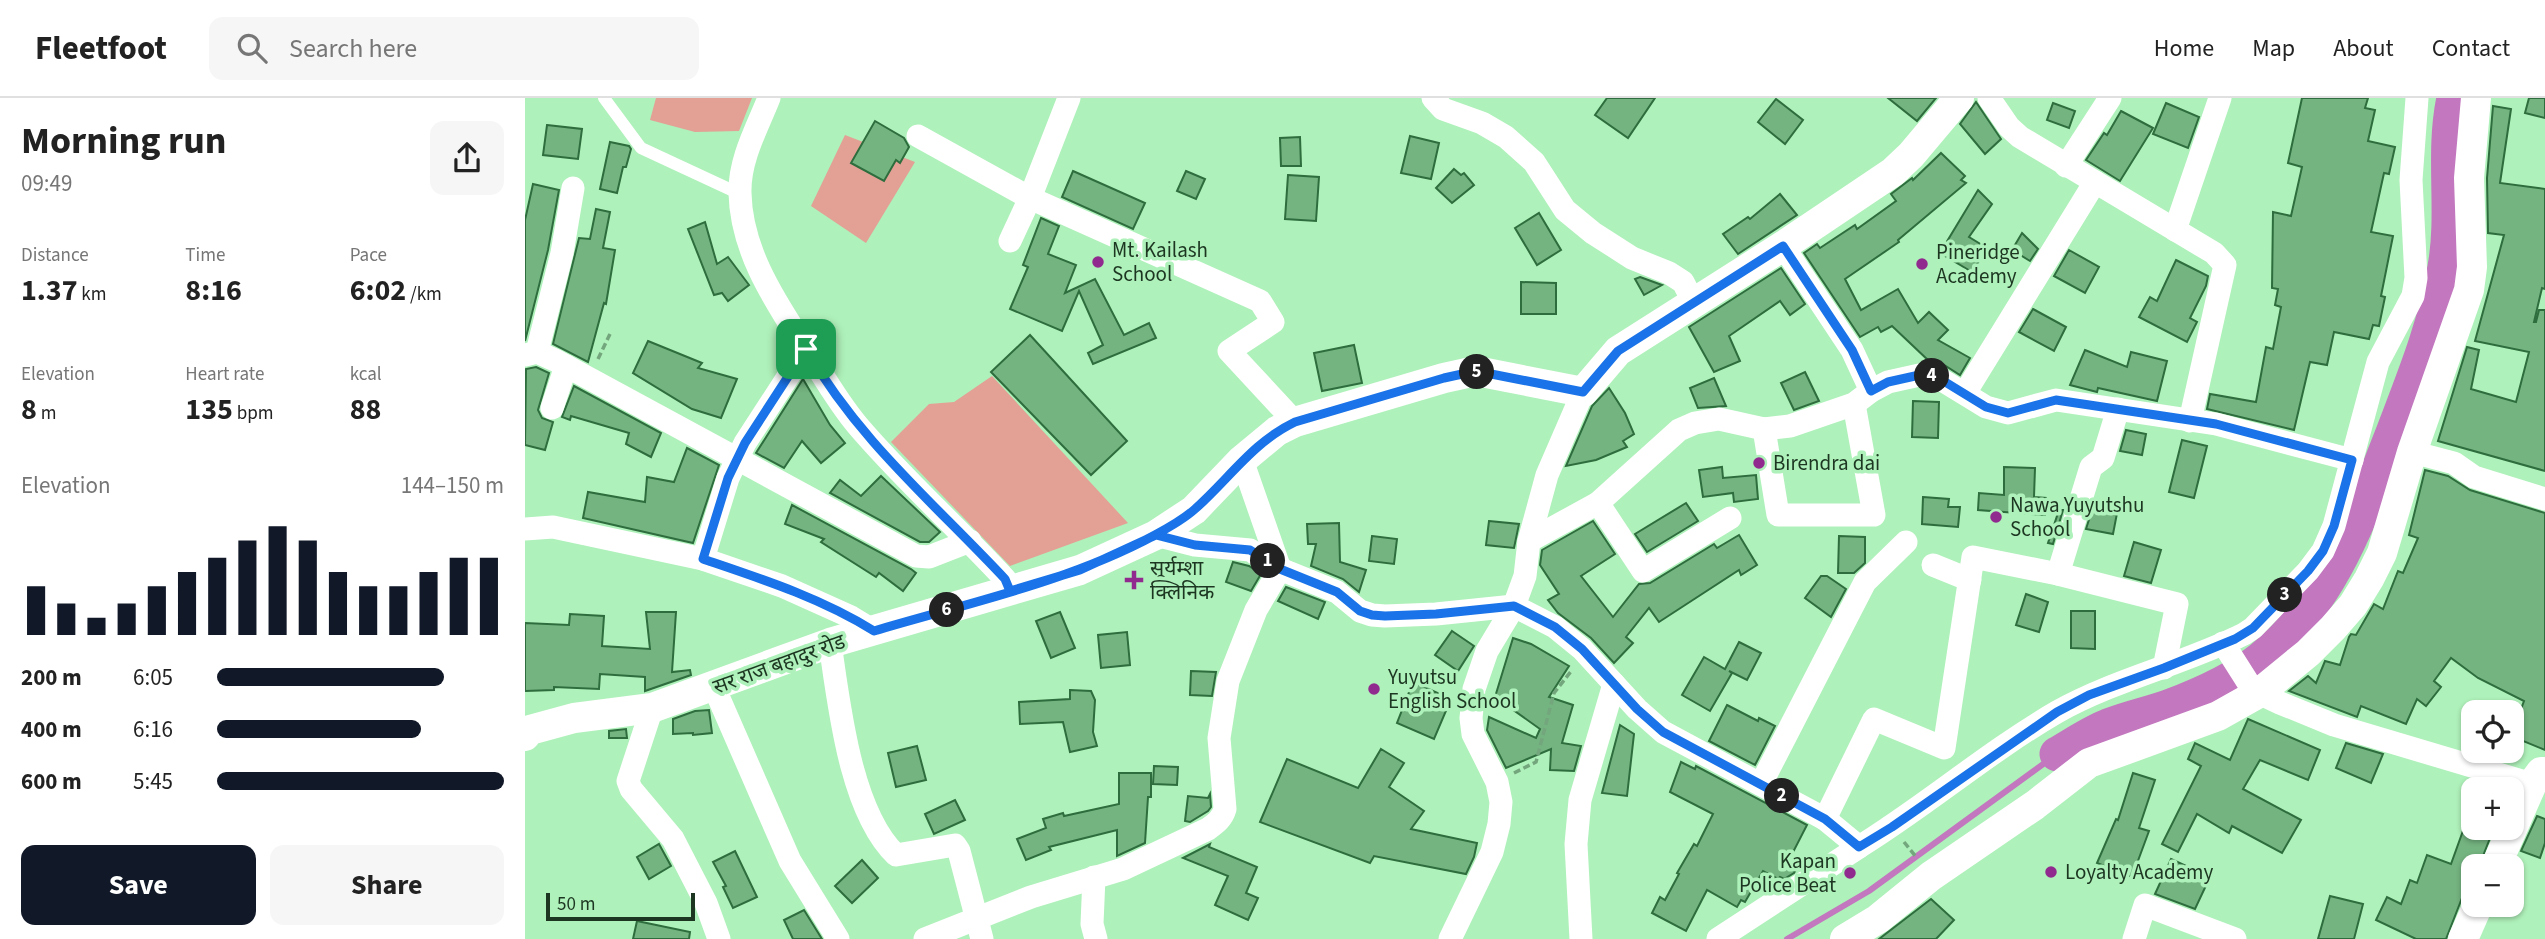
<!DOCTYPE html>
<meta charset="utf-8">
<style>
body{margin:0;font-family:"Source Sans 3","Noto Sans Devanagari",sans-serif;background:#f6f6f6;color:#222;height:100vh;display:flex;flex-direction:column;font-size:26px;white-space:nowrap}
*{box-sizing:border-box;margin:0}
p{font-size:23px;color:#767676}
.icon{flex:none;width:38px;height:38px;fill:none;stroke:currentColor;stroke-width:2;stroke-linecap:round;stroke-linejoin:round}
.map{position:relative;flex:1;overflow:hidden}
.details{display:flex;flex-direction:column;background:#fff;width:525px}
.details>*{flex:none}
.buttons{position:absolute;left:1936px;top:602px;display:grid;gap:14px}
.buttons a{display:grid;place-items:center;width:63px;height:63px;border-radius:14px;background:#fff;box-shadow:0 2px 5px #0004;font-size:35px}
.scale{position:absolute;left:21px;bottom:18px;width:149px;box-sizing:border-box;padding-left:7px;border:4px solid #1c3621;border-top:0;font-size:19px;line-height:24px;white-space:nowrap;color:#1c3621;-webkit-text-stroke:5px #aff1ba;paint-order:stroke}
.pin{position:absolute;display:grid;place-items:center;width:60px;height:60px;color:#fff;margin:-30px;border-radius:14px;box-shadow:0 4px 10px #0006}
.km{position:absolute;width:35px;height:35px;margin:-18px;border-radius:50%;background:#222;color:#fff;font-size:19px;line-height:35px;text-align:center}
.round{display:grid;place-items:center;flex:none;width:74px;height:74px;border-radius:14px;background:#f6f6f6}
.headline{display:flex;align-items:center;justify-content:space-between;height:119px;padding:0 21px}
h1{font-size:38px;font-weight:700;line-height:52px}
.figures{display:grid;grid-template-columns:repeat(3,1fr);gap:10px;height:119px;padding:7px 21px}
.figures div{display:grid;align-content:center}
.figures b{font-size:30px;font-weight:700}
.figures small{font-size:19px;font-weight:400}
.figures p{font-size:19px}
.chart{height:196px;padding:14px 21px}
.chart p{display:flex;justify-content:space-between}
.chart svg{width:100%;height:126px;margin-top:7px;stroke:#111827;stroke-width:6}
.button{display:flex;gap:14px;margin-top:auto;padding:14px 21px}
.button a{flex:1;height:80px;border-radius:14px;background:#111827;color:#fff;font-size:28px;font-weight:700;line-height:80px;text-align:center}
.button a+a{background:#f6f6f6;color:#222}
ul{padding:0 21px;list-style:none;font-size:23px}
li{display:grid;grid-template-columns:112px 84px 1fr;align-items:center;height:52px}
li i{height:18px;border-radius:9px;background:#111827}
header{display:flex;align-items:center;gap:42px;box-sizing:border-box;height:98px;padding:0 35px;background:#fff;border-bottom:2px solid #e0e0e0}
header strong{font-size:33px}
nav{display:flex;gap:38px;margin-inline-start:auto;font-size:24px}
.search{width:490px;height:63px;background:#f6f6f6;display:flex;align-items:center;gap:18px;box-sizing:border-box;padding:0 24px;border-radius:14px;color:#767676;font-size:26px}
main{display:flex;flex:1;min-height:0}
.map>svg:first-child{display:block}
</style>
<header>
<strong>Fleetfoot</strong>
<div class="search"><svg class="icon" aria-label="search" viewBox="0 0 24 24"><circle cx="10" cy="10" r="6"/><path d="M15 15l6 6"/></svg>Search here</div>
<nav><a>Home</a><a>Map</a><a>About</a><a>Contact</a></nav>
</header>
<main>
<section class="details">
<div class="headline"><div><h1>Morning run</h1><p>09:49</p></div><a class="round"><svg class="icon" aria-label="share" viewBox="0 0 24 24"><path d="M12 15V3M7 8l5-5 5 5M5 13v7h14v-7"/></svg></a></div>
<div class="figures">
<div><p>Distance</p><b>1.37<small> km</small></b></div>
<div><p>Time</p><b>8:16</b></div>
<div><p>Pace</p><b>6:02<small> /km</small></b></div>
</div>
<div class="figures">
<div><p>Elevation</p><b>8<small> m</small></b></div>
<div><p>Heart rate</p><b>135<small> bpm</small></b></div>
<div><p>kcal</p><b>88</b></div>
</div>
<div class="chart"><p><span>Elevation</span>144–150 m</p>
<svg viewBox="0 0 160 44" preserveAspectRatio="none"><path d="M5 44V27M15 44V33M25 44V38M35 44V33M45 44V27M55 44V22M65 44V17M75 44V11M85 44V6M95 44V11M105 44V22M115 44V27M125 44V27M135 44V22M145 44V17M155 44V17"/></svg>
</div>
<ul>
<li><b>200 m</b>6:05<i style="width:79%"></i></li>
<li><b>400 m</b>6:16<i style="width:71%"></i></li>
<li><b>600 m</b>5:45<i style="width:100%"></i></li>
</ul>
<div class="button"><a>Save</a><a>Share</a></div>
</section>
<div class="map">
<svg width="2020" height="841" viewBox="0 0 2020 841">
<rect width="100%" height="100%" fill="#aff1ba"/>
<g fill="#e3a095">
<path d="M131,0H227L214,33L170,34L125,22Z"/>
<path d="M320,37L390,64L341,145L286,108Z"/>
<path d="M467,278L603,425L485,468L366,344L404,306L429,304Z"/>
</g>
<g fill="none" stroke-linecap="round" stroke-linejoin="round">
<path stroke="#c277be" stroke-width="6" d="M1262,841L1344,793L1532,656"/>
<path stroke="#c277be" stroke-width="35" d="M1532,656C1548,647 1565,635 1583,628C1602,620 1623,616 1643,609C1675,597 1711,581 1737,560C1807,503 1834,421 1866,340C1888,282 1910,230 1920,169C1930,114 1917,56 1929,0"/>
</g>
<g fill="#74b480" stroke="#2e6d3d" stroke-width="2">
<path d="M1082,0H1130L1103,40L1070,17Z"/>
<path d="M1363,0H1411L1392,23Z"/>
<path d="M1777,0H1843L1840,10L1850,12L1843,43L1870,49L1864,76L1859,75L1846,134L1868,138L1856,198L1860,199L1854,228L1848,227L1844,241L1809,234L1802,267L1785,264L1769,332L1682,311L1685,296L1731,304L1741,249L1748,251L1756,209L1750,207L1753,191L1747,190L1748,114L1766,118L1777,69L1763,65Z"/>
<path d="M2004,0H2020V20L2000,15Z"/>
<path d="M1251,1L1278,22L1260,46L1233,24Z"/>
<path d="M1451,4L1476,41L1460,56L1435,26Z"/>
<path d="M1528,5L1550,13L1544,30L1522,22Z"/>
<path d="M1641,5L1674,19L1663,50L1628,36Z"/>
<path d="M1968,8L1986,11L1975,85L2020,91V191L2017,190L2009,224H2011L2014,212H2020V373L1913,343L1942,249L1954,252L1946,291L1991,304L2004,254L1950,243L1979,137L1963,135L1962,80Z"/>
<path d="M1596,13L1628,30L1595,83L1561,62L1579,35L1582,37Z"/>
<path d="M350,23L379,40L384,49L375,65L371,62L359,83L326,65Z"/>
<path d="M22,27L57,31L53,61L18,57Z"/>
<path d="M885,38L914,45L906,81L876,75Z"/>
<path d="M775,39L776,68H756L755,40Z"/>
<path d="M85,44L104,48L106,51L101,69H98L92,95L75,91Z"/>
<path d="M1416,55L1440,78L1436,82L1441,85L1373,142L1374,144L1320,181L1336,212L1373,191L1393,225L1404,214L1423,232L1413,242L1445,260L1435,277L1419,267L1404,263L1367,228L1356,234L1353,229L1335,239L1279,155L1292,146L1295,150L1330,127L1332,131L1371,103L1366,96L1387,80L1388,82Z"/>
<path d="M929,71L936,77L939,75L949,87L927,105L911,90Z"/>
<path d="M548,73L620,105L608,131L537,99Z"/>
<path d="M661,73L680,81L671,101L652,93Z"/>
<path d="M763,77L794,79L791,123L760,121Z"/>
<path d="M8,86L34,92L23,152L0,243V122Z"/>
<path d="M1453,92L1467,106L1444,139L1462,150L1447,174L1415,155Z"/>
<path d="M1255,96L1272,117L1213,156L1198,136L1223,119L1225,121Z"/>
<path d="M71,111L85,114L78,150L90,152L81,206L79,205L63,264L28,246L54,140L65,141Z"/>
<path d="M1014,115L1036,152L1012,167L990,130Z"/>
<path d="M516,120L534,128L523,156L551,167L540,195L570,181L599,237L624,225L631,240L568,266L563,255L578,247L554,193L537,233L485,211L503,169L498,167Z"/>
<path d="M180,124L192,166L203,159L224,187L203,203L197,195L189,197L163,131Z"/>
<path d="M1497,135L1513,151L1505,163L1487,152Z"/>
<path d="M1544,152L1574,169L1560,195L1529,178Z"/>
<path d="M1651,162L1683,178L1681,188L1665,220L1672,224L1662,244L1614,219L1625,199L1632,203Z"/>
<path d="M1256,170L1280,206L1265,217L1255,203L1204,238L1215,263L1189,274L1164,229Z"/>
<path d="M1115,179L1137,187L1119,197L1110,181Z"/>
<path d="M996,184L1031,185V216H996Z"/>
<path d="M1508,211L1541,229L1529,253L1494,234Z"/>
<path d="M505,237L602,343L566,377L466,274Z"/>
<path d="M123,243L177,265L173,270L212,281L196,320L167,311L108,275Z"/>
<path d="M829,247L837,285L797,293L789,255Z"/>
<path d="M1560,252L1602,269L1606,254L1642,263L1632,303L1573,290L1572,294L1545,287Z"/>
<path d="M11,269L24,275L13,312L17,320L28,324L20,352L0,347L1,271Z"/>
<path d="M1280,274L1294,303L1269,312L1256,285Z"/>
<path d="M1189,280L1201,308L1173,310L1165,290Z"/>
<path d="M278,281L305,327L320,345L296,365L277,343L259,370L231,355Z"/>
<path d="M49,288L136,335L126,359L101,346L104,335L46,318L45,322L37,319Z"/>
<path d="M1084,290L1100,315L1109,336L1098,343L1102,349L1071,362L1041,368L1067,308Z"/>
<path d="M1388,303L1414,304L1413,340L1387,339Z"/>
<path d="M1601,332L1621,336L1617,357L1595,353Z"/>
<path d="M1657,342L1682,348L1669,400L1644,394Z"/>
<path d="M162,350L194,367L168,445L58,420L63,394L120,404L122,379L149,384Z"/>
<path d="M1197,369L1198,380L1231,377L1233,401L1209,404L1208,395L1178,399L1174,372Z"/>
<path d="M1479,369L1510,370L1509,399L1521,400L1520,417L1453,412L1454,395L1479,397Z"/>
<path d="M1900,372L1923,378L1945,392L2020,415V652L1986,638L1999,603L1953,580L1926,560L1909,583L1916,589L1901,608L1892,601L1881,626L1836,608L1832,619L1764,593L1783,578L1791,585L1800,563L1815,567L1824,539L1826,536L1831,537L1849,506L1858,511L1873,473L1878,475L1893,440L1884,437Z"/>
<path d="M356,378L415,434L404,444H395L305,395L315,382L336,398Z"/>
<path d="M1398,399L1424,401L1423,409H1435L1433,429L1397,426Z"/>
<path d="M1161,405L1173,423L1122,454L1110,436Z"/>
<path d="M1569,406L1593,410L1588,436L1561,431Z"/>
<path d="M267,407L386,471L391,475L378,493L354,475L351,479L296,444L299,441L260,426Z"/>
<path d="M1534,412H1538L1528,446L1523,445Z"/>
<path d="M964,423L994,426L989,450L961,447Z"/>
<path d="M1068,423L1090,456L1056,478L1088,519L1114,486L1125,485L1189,446L1192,450L1214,437L1232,467L1216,477L1214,472L1134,524L1124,510L1101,539L1108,545L1089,565L1066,540L1033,515L1023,502L1034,496L1015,467L1017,452Z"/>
<path d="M814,425L815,464L841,472L834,494L818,481L786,468L791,446H783L782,426Z"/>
<path d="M847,438L872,441L869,466L844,463Z"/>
<path d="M1314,438L1340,439V465L1329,475H1313Z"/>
<path d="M1609,444L1636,452L1626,485L1599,478Z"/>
<path d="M708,464L724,468L736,476L726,493L701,484Z"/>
<path d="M1296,478H1302L1321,491L1306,519L1280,500Z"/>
<path d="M761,489L800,504L793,521L753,503Z"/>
<path d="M1501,496L1523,504L1514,534L1491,527Z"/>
<path d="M1546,513H1570V551L1546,550Z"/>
<path d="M121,514H151L147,574L165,572L166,577L120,593V579L75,576L74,591L29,589V592L0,593V525L44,527L45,516L79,518L77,548L125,551Z"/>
<path d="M535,514L550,550L526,560L511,523Z"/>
<path d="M927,533L949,548L933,573L910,557Z"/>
<path d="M602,534L605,567L576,570L573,537Z"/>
<path d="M988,540L1006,546L1044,568L1024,599L1048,607L1037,645L1056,648L1049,673L1025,672L1026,651L981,670L962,632L964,619L1011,640L1015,631L970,599Z"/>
<path d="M1214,544L1236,555L1222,582L1204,573L1207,575L1185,613L1157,597L1179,559L1200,571Z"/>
<path d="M666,573L691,574L687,598L665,597Z"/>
<path d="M888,584L926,601L909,641L872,625Z"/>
<path d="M545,592L566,593L570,602L568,634L572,648L545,654L538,624L495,626L494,604L545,601Z"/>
<path d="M1202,607L1233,623L1234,620L1250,628L1230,667L1184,643Z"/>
<path d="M184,612L187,635L168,637V635L148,636V621L170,613Z"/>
<path d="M1723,621L1795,652L1783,682L1735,662L1718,691L1776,722L1757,755L1707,728L1704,735L1672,716L1653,754L1637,746L1676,668L1663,661L1670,645L1705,662Z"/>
<path d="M1095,627L1109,636L1102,698L1077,695Z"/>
<path d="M101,631L102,640H84V633Z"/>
<path d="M1821,645L1858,656L1846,685L1811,670Z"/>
<path d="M392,648L401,682L371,689L363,655Z"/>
<path d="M856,651L879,665L864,689L899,713L886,731L952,745L949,759L941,776L849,758L845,765L735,724L762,661L833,690Z"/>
<path d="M1156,664L1170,671L1171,668L1282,727L1265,760L1275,765L1269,775L1259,781L1255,779L1253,781L1238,773L1220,804L1216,802L1212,809L1182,792L1161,833L1127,815L1135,799L1140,802L1154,776L1152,775L1169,746L1172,748L1188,716L1145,694Z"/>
<path d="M629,668L653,669L652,687L628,686Z"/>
<path d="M594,675H626V699H623L620,745L592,758V732L524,749L526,752L501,762L492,741L521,730L518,721L538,715L539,718L594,706Z"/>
<path d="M1608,675L1630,682L1614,730L1624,733L1607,779L1572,765L1591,721L1593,722Z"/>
<path d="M685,696L686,709L683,713L665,724L660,723L663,698L683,700Z"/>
<path d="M430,702L440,722L409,736L400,716Z"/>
<path d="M2012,718L2020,721V745L2015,760L1996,753Z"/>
<path d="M1939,730H1969L1954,768H1948V791L1937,800L1921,841H1891L1851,822L1862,799L1876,806L1885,782L1892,785L1902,757L1926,766Z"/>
<path d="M134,746L146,768L124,781L112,759Z"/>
<path d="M685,746L684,749L732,769L721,795L733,800L723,822L690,807L703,778L658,760Z"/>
<path d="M210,753L232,799L208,810L198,789L201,788L188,764Z"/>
<path d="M1646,761L1685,779L1670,811L1630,796Z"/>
<path d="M337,762L353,780L327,805L310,788Z"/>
<path d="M1805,798L1838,806L1829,841H1793Z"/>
<path d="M1406,801L1429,822L1411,841H1354Z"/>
<path d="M279,812L297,841H268L259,822Z"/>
<path d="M112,823L165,834L164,841H108Z"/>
</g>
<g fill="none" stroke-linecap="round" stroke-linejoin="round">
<g stroke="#74a67d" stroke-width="3.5" stroke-dasharray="7 3.5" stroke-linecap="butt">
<path d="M73,261L85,236"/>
<path d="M989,675L1011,664L1029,595L1047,572"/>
<path d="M1379,744L1392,760"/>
</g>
<path stroke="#fff" stroke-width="12" d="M79,0L116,50L215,96"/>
<g stroke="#fff" stroke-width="23">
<path d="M244,0C232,30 214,62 215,95C216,149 246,197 274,240C294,270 310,301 333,328C379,382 432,429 480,481L485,493"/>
<path d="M908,0L918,11L957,25L981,39L1009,64L1040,112L1068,135L1107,160L1144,175L1158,184L1169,205"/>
<path d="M1464,0L1484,29L1495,39L1689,155L1700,167L1665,323"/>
<path d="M393,38L505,100L735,203L748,224L704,253L770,324"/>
<path d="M1541,68L1585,0"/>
<path d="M1650,132L1695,0"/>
<path d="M485,143L505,100L544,0"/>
<path d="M1258,148L1327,252L1346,293"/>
<path d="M12,254L37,155L48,90"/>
<path d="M0,257L12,254L32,263L391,458L404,459L445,443"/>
<path d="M1440,295L1570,84"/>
<path d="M27,310L41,268"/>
<path d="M1239,331L1253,417H1349L1329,306"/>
<path d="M1887,354L1929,365L1949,379L2020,401"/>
<path d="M1073,405L1118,473L1205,420"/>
<path d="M0,431L28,429L178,461L257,488L326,519L349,533"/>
<path d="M631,437L670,447L725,452L755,471L812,494L835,513L847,517L860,518L911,516L989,508L1030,529L1057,551L1112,611L1138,634L1300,721L1334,749C1402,707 1463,654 1532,614C1591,581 1659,566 1719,536L1728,530L1783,473L1798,453L1809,428L1853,264L1888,198L1891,180L1886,82L1892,0"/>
<path d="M1004,443L1073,405L1154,332L1170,325L1194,321L1239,331L1265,328L1329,306L1346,293L1363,284L1399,276L1412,279L1461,309L1483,315L1531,302L1691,326L1827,362"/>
<path d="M178,461L203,380L220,345L281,251"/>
<path d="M1408,467L1445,482"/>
<path d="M1533,476L1566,369L1578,360L1593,311"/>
<path d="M305,545C314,606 325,713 371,757L430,747L434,753L457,841"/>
<path d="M1698,545L1724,586L1734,595L1755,605L1809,627L2007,686"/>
<path d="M189,589L265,763L313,841"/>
<path d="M127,610L103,683L106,691L148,741L181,805L194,841"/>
<path d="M1236,686L1340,484L1381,444"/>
<path d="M1300,721L1349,621L1419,650L1448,459L1533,476L1652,506L1639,570"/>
<path d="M569,779L567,826L571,841"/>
<path d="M400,841L506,799L598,771L683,731C691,725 697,721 700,711L694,640L703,583L731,512L755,471L717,362"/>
<path d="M925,841L967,754L974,726L976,704L972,684L948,636L946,620L949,591L962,553L989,508L1000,478L1004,443L1022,377L1058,294"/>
<path d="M1056,841L1051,746L1055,702L1089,586"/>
<path d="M1193,841L1334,749"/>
<path d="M1609,841L1620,807L1710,841"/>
</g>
<g stroke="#fff" stroke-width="30">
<path d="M0,638L5,632L49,620L127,610L305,545L555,472L631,437L669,412L717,362L752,333L770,324L919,280L951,273L1058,294L1093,253L1258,148L1368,74L1386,57L1434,0"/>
<path d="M1971,768L2007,686L2016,674H2020"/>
<path d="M1320,841L1353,821L1406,778L1510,707L1564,665L1693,618L1734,595L1783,555L1808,530L1828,507L1844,481L1857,455L1887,354L1944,192L1947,169L1944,80L1951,0"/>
<path d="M1938,841L1953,807"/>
</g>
</g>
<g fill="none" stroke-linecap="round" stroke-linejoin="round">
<defs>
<path id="route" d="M281,251C334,343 409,405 480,481L485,493L555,472L631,437L670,447L725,452L755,471L812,494L835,513L847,517L860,518L911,516L989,508L1030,529L1057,551L1112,611L1138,634L1300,721L1334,749L1367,729L1532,614L1564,597L1639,570L1710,541L1728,530L1783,473L1798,453L1809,428L1827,362L1691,326L1531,302L1483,315L1461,309L1412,279L1399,276L1363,284L1346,293L1327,252L1258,148L1093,253L1058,294L951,273L919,280L770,324C728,344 704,381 670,411C659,421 643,430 630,437C543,484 443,505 349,533C296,500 237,481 178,461L203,380L220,345L281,251"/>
</defs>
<use href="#route" stroke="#fff" stroke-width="14"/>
<use href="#route" stroke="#1a73e8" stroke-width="9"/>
</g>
<g fill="#912a8e" stroke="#aff1ba" stroke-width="2.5">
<circle cx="573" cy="164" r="7"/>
<circle cx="1397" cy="166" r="7"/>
<circle cx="1234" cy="365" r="7"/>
<circle cx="1471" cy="419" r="7"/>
<path d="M605.5 471.5h7v7h7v7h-7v7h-7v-7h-7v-7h7z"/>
<circle cx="849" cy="591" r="7"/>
<circle cx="1526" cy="774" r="7"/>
<circle cx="1325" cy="775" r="7"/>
</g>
<g text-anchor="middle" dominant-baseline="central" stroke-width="7" stroke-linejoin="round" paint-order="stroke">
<g font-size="21" fill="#1c3621" stroke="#aff1ba" text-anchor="start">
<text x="587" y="152">Mt. Kailash<tspan x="587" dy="24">School</tspan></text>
<text x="1411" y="154">Pineridge<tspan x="1411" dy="24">Academy</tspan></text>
<text x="1248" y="365">Birendra dai</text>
<text x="1485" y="407">Nawa Yuyutshu<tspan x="1485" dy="24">School</tspan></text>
<text x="625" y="470">सूर्यम्शा<tspan x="625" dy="24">क्लिनिक</tspan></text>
<text x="863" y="579">Yuyutsu<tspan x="863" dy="24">English School</tspan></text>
<text x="1311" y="763" text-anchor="end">Kapan<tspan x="1311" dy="24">Police Beat</tspan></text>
<text x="1540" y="774">Loyalty Academy</text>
</g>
<g font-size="21" fill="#1c3621" stroke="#aff1ba">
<text transform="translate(254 566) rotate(-20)">सर राज बहादुर रोड</text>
</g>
</g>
</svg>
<div class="buttons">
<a><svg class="icon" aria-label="locate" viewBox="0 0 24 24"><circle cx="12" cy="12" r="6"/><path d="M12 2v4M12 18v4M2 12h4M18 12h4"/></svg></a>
<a>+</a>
<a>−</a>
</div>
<div class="scale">50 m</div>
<div class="pin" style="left:281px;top:251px;background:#1e9e55"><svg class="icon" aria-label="arrive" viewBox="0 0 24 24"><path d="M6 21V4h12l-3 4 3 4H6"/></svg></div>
<b class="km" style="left:743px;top:463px">1</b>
<b class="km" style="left:1257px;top:698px">2</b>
<b class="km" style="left:1760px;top:497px">3</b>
<b class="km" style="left:1407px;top:278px">4</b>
<b class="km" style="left:952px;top:274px">5</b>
<b class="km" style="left:422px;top:512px">6</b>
</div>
</main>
